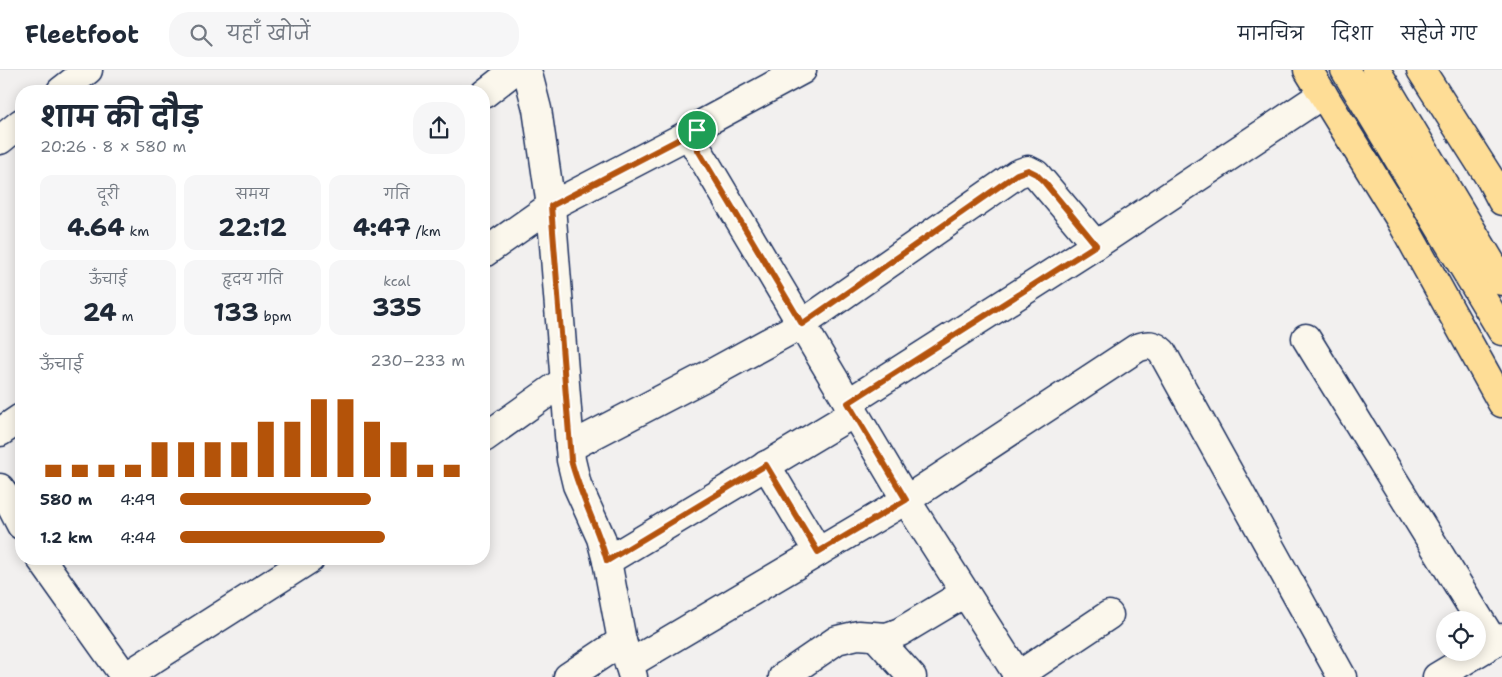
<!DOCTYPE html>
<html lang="hi">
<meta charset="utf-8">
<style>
body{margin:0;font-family:"Shantell Sans","Playpen Sans Deva",sans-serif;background:#f6f6f7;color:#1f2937;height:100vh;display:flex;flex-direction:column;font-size:19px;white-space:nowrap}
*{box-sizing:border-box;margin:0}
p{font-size:16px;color:#747a83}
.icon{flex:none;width:28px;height:28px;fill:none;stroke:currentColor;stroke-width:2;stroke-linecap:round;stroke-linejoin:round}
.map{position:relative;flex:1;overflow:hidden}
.panel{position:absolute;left:15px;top:15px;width:475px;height:480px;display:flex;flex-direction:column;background:#fff;border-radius:20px;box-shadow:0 2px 12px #0003}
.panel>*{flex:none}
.fabs{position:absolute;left:1436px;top:541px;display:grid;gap:10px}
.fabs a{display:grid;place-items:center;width:50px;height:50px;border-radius:50%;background:#fff;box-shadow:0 2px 12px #0003;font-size:25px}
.pin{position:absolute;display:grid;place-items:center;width:42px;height:42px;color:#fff;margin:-21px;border:2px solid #fff;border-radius:50%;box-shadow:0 1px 5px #0007}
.round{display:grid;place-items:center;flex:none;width:52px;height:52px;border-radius:20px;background:#f6f6f7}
.summary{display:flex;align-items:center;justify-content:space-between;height:85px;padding:0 25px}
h1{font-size:28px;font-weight:700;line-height:38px}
.figures{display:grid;grid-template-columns:repeat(3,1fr);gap:8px;height:85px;padding:5px 25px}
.figures div{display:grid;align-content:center;border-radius:12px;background:#f6f6f7;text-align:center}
.figures b{font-size:25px;font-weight:700}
.figures small{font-size:14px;font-weight:400}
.figures p{font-size:14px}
.chart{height:140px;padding:10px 25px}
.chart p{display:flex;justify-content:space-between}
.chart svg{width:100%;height:90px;margin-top:5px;stroke:#b45309;stroke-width:6}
ul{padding:0 25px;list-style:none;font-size:16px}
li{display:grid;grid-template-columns:80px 60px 1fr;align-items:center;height:38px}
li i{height:12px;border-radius:6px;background:#b45309}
header{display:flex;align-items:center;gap:30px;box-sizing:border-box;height:70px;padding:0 25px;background:#fff;border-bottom:1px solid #e0e1e3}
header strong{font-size:24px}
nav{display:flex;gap:28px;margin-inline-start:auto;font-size:18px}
.search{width:350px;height:45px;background:#f6f6f7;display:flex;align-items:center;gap:12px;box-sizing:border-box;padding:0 18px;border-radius:20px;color:#747a83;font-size:19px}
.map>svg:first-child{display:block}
</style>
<header>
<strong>Fleetfoot</strong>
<div class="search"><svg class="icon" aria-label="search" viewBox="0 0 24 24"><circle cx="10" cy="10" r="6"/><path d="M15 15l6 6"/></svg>यहाँ खोजें</div>
<nav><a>मानचित्र</a><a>दिशा</a><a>सहेजे गए</a></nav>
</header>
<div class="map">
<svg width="1502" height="607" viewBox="0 0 1502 607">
<rect width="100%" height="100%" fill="#f2f0ef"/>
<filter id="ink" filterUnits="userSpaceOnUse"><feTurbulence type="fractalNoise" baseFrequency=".02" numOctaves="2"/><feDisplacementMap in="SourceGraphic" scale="10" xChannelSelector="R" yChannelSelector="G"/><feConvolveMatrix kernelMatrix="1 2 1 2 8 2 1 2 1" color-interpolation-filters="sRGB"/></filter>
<g filter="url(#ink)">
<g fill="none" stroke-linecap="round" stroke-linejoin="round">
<defs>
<g id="minor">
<path d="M527,0L537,39L551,136L571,390L577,415L601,468L607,491L622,571L633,607"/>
<path d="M802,0L704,53C698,60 694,65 695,75L906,430L1019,607"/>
<path d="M61,21L88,0"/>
<path d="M484,24L515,0"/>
<path d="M0,70L21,53"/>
<path d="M484,183L551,136L697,60"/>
<path d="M1306,268L1494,573"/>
<path d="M848,333L1096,175L1323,24"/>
<path d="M0,362L21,348"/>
<path d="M484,368L564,311"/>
<path d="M570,377L716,301L802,254L1017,104L1028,100L1036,104L1096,175"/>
<path d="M766,395L818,482"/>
<path d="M0,418L7,428L21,455"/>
<path d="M41,489L125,607"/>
<path d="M607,491L854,343"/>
<path d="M876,567L912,607"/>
<path d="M629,594L906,430L1137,278C1148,274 1154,274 1162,282L1342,607"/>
<path d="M125,607L310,489"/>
<path d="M568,607L622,571"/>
<path d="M783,607L837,570L858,565L887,567L900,562L965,523"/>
<path d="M1016,607L1109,545"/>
<path d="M1437,607L1502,568"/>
</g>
<g id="major">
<path d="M1308,0L1400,149L1502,333"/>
<path d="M1345,0L1502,261"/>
<path d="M1376,0L1502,211"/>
<path d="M1421,0L1491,110L1502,131"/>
</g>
</defs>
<use href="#minor" stroke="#1b2f5e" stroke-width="31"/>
<use href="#major" stroke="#1b2f5e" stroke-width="31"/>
<use href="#minor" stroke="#fbf7ec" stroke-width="28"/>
<use href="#major" stroke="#fedd96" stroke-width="28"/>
</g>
</g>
<g fill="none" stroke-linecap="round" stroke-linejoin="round" filter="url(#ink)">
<defs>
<path id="route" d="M697,60L695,68V75L802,254L1017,104L1028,100L1036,104L1045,113L1096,175L848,333L906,430L818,482L766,395L607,491C597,456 580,425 571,390L551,136Z"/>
</defs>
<use href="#route" stroke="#fff" stroke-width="10"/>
<use href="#route" stroke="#b45309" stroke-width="6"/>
</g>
</svg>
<div class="fabs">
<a><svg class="icon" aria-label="locate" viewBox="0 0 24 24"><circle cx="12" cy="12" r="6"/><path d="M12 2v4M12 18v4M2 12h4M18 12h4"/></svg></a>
</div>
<div class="pin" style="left:697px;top:60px;background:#1e9e55"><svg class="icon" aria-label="arrive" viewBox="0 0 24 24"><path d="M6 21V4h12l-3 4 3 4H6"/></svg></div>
<section class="panel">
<div class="summary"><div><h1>शाम की दौड़</h1><p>20:26 · 8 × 580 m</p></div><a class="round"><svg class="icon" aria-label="share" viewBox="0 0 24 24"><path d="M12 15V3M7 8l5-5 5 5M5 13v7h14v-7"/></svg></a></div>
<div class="figures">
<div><p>दूरी</p><b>4.64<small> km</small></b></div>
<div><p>समय</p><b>22:12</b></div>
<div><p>गति</p><b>4:47<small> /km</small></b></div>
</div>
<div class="figures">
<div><p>ऊँचाई</p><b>24<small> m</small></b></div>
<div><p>हृदय गति</p><b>133<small> bpm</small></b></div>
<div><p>kcal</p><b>335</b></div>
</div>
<div class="chart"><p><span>ऊँचाई</span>230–233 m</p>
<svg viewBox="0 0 160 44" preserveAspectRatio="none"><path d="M5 44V38M15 44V38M25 44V38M35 44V38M45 44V27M55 44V27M65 44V27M75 44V27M85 44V17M95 44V17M105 44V6M115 44V6M125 44V17M135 44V27M145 44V38M155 44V38"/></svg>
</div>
<ul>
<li><b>580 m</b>4:49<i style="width:67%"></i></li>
<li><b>1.2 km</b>4:44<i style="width:72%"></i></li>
</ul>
</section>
</div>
